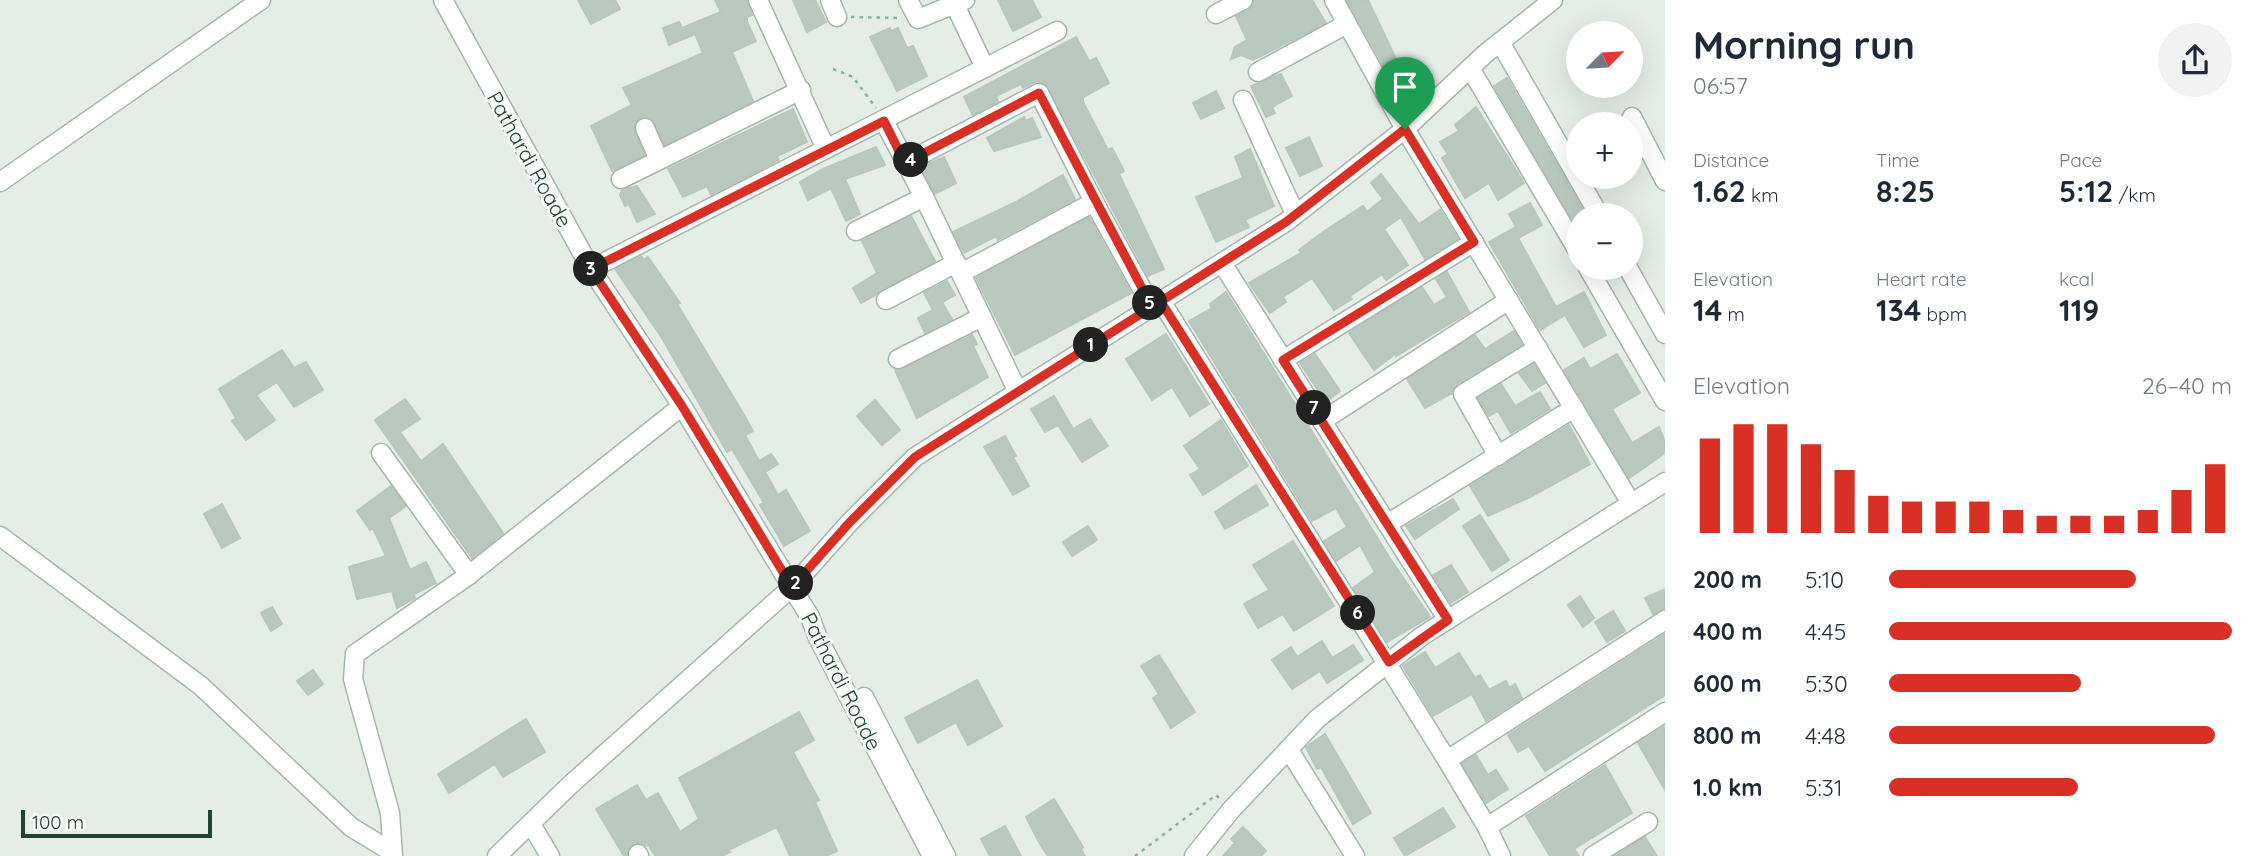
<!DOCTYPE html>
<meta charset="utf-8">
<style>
body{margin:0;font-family:Quicksand,sans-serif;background:#f2f2f3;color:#1f2937;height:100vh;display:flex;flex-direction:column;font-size:26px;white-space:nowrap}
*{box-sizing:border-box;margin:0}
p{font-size:23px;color:#747a83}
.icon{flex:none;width:38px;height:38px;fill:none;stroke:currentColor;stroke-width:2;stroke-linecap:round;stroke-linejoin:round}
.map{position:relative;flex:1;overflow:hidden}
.details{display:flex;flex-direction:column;background:#fff;width:595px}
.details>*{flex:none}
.needle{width:46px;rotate:66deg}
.tools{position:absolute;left:1566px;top:21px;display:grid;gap:14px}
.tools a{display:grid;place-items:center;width:77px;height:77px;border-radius:50%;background:#fff;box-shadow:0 7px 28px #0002;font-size:35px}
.scale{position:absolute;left:21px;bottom:18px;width:191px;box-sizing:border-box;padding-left:7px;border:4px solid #224033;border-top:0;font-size:19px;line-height:24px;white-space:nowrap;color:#224033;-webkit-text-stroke:5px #f4faf6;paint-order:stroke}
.pin{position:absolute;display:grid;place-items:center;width:60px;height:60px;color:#fff;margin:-72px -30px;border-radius:50% 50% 50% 0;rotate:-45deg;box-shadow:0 0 7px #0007}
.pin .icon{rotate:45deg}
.km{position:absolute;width:35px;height:35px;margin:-18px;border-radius:50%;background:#222;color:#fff;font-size:19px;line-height:35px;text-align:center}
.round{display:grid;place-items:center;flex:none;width:74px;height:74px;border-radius:37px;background:#f2f2f3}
.headline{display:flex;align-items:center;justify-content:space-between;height:119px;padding:0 28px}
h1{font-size:38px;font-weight:700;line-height:52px}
.figures{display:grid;grid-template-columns:repeat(3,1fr);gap:10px;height:119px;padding:7px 28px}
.figures div{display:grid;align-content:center}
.figures b{font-size:30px;font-weight:700}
.figures small{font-size:19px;font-weight:400}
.figures p{font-size:19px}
.chart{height:196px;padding:14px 28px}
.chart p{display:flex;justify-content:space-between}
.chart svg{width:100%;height:126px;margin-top:7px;stroke:#d93025;stroke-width:6}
ul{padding:0 28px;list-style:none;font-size:23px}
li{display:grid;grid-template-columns:112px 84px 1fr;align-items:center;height:52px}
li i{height:18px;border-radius:9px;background:#d93025}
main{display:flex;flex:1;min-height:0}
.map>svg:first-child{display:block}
</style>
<main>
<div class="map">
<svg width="1665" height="856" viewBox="0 0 1665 856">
<rect width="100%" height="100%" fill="#e4eee7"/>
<g fill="#b9c9c0" stroke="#b6c8bd" stroke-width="2">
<path d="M578,0H615L620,9L591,24Z"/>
<path d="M715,0H747L752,15L747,17V22L756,41L732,52L753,101L665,145L652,119L640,118L634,127L644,155L612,171L591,126L632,105L623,88L703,53L695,34L669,45L663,28L679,22L682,28L721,12Z"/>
<path d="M793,0H815L826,22L807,32Z"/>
<path d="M998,0H1032L1041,17L1013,31Z"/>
<path d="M1254,0H1312L1326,23L1253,60L1241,55L1231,59L1235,47L1247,40L1236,16L1249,10Z"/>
<path d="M1347,0H1368L1408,84L1397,90Z"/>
<path d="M890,28L891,31L898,28L907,48L913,46L927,76L897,91L870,37Z"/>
<path d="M1076,37L1089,61L1096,58L1109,83L1083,97V102L1108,150L1112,148L1124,171L1119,174L1164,269L1148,276L1046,84L1037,81L1023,88L1021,84L996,96L998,101L973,115L964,97Z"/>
<path d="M1281,74L1292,96L1277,104L1272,108L1275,113L1266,117L1251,86Z"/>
<path d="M1507,78L1586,215H1578V229L1494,86Z"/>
<path d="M1216,91L1224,108L1201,119L1193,103Z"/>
<path d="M1476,107L1524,183L1498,200L1489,183L1465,198L1442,158L1448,154L1440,142L1459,131L1455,125Z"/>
<path d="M793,109L807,142L777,156L779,160L711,195L707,186L683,197L668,169Z"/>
<path d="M1024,117L1026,121L1032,118L1041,137L994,151L987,138Z"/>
<path d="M1309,137L1322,166L1300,176L1286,148Z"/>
<path d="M876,147L885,165L845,179L860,214L846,221L831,188L808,200L800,182L823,169Z"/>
<path d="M1250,149L1274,206L1245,220L1249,227L1216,242L1196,197L1243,178L1235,157Z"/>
<path d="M944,157L956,183L935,194L921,167Z"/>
<path d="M1381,174L1419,224L1440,210L1458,239L1425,259L1401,217L1384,229L1408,265L1386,280L1382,274L1350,296L1352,299L1334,310L1312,278L1283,297L1286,302L1270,313L1249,283L1301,253L1299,250L1323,232L1363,206L1367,212L1383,199L1371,183Z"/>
<path d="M1063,175L1075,199L998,240L996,236L964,253L953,232L1016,202Z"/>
<path d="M637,186L655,214L637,222L629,204L625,206L620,195L622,190Z"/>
<path d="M1530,203L1542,225L1518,238L1556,307L1584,292L1606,335L1584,347L1565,315L1540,330L1489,242L1516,227L1509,214Z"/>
<path d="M911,216L935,261L861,303L853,288L877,273L862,241Z"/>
<path d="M1089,217L1131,293L1015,355L976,278Z"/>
<path d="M641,256L644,260L648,257L680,303L677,304L743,413L753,431L745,435L759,461L771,454L778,464L765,472L778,495L786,490L810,531L784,546L760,505L764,503L732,449L727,452L662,338L615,269Z"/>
<path d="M1447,272L1469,312L1396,356L1395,354L1374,370L1349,333L1422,287L1434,305L1447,297L1436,279Z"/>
<path d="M947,281L955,295L942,302L952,319L925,333L918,318L933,310L924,293Z"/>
<path d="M1226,292L1389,557L1430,617L1387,642L1353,588L1375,572L1360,545L1336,561L1324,541L1347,527L1336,508L1312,521L1189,321L1212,308L1210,304Z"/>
<path d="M1514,331L1522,345L1457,384L1452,393L1425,408L1407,379L1475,335L1485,349Z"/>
<path d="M1166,334L1209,404L1190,416L1172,387L1152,400L1126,359Z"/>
<path d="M972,335L977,344L973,346L988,377L917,418L895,370L903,369Z"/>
<path d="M282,350L294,368L306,362L323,390L294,407L277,382L256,395L275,420L246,440L232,421L236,418L219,389Z"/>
<path d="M1315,354L1340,391L1326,402L1300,363Z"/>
<path d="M1617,354L1640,393L1612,409L1632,443L1659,427L1665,442V453L1629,478L1564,370L1584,358L1590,369Z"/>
<path d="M1534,364L1545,383L1532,391L1519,373Z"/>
<path d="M1501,384L1515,406L1540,392L1550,409L1511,433L1498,411L1489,416L1478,398Z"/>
<path d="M1054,396L1073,429L1090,419L1108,446L1082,462L1058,425L1045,432L1031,409Z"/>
<path d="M405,399L420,419L400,432L421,461L443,444L503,533L472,558L375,420Z"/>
<path d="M875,400L900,430L882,445L857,416Z"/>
<path d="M1221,420L1248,466L1203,495L1190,475L1200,469L1184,446Z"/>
<path d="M1569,425L1590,464L1530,497L1488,516L1470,486Z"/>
<path d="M1005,436L1016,456L1013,457L1029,486L1013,495L984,447Z"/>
<path d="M1256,485L1268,505L1225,529L1215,512Z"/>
<path d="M391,486L406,506L389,518L410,570L426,562L436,583L414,594L415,598L397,608L392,591L357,599L349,567L386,556L373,528L370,530L357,511Z"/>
<path d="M1453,499L1459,509L1415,539L1406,526Z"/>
<path d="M222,504L240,538L222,548L204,514Z"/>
<path d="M1480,515L1509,560L1492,571L1463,526Z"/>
<path d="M1088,526L1097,540L1072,556L1063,542Z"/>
<path d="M1293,541L1334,606L1294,631L1283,614L1258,628L1244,604L1269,590L1253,565Z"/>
<path d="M1451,565L1468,592L1451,603L1433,575Z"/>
<path d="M1665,589V609L1653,614L1645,598Z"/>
<path d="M1580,596L1594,618L1583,627L1568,605Z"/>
<path d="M272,607L282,624L271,631L261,613Z"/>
<path d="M1613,611L1625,631L1607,642L1595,622Z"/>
<path d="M1665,634V695L1545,771L1529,746L1518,752L1508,735Z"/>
<path d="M1322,641L1332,658L1353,645L1363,660L1327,683L1320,671L1292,689L1272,660L1291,647L1297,657Z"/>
<path d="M1425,652L1435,668L1459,653L1475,678L1480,675L1489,690L1506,681L1509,688L1515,684L1522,698L1486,721L1472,694L1433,716L1403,666Z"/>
<path d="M1159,655L1195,712L1171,728L1153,698L1159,694L1141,666Z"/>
<path d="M313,670L323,684L308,695L297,681Z"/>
<path d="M977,680L1002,726L968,745L956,722L918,743L905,718Z"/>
<path d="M799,712L814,740L793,752L819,800L815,802L837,851L826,856H790L777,827L728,850L730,852L722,856H655L649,846L638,843L629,847L627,856H624L596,809L637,785L646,800L658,793L680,832L699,819L679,778Z"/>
<path d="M526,719L545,752L503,777L495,764L449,793L438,774Z"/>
<path d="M1665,726V790L1638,743Z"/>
<path d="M1325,734L1371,813L1353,824L1321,767L1317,769L1306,747Z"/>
<path d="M1476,755L1488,775L1496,770L1508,789L1486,803L1462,764Z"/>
<path d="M1605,765L1632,813L1574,849L1579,856H1550L1526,816Z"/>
<path d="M1054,799L1083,847L1081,849L1085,856H1048L1040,844L1026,817Z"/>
<path d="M1443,808L1455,827L1405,856L1394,838Z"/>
<path d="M1005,826L1021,856H990L981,839Z"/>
<path d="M1243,827L1266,851L1261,856H1223L1235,843L1231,839Z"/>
<path d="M1645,837L1657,856H1615Z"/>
</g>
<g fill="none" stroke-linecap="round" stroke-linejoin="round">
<defs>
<g id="minor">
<path d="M443,0L591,269L682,406L810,617L818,638L932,856"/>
<path d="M758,0L826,149"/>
<path d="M830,0L837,17"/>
<path d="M908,0L918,19L965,0"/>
<path d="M1334,0L1405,129L1631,503"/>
<path d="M955,5L985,68"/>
<path d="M1216,14L1243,0"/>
<path d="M1500,42L1599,215"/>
<path d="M1470,68L1578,251"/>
<path d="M1258,72L1347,24"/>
<path d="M1243,100L1295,214"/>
<path d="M1632,117L1665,181"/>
<path d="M884,121L924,197L1018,392"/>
<path d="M645,128L659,160"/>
<path d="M905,163L1039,93L1094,202"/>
<path d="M621,179L801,90"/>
<path d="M0,182L261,0"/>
<path d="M856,231L924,197"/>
<path d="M1222,263L1448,620"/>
<path d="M1588,268L1665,401"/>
<path d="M1628,268L1665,334"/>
<path d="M591,269L1057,31"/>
<path d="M961,273L1094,202L1152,307"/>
<path d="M886,300L956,263"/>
<path d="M1161,301L1447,760L1665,620"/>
<path d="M898,359L982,317"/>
<path d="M1283,360L1474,242"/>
<path d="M1322,421L1509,300"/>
<path d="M381,453L469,575"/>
<path d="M1498,456L1463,394L1538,348"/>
<path d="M1387,524L1574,408"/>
<path d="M0,536L201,686L351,827L392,852"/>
<path d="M864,697L946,856"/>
<path d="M1289,750L1355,856"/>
<path d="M1447,760L1487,827L1665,712"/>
<path d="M531,824L550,856"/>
<path d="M1487,827L1501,856"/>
<path d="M638,854L639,856"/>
<path d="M393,856L390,813L353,679L355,654L469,575L682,406"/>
<path d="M497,856L569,786L792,587L850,522L915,457L1286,222L1405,129L1485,54L1553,0"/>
<path d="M1194,856L1231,810L1317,719L1422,636L1665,482"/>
<path d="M1593,856L1648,822"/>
</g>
</defs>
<use href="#minor" stroke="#a6b6ad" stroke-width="21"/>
<g stroke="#83b39c" stroke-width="2.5" stroke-dasharray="3.5 5" stroke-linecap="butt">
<path d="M851,17L900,18"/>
<path d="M833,69L853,77L876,108"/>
<path d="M1135,856L1216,795L1221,800"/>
</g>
<use href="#minor" stroke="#fff" stroke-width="18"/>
</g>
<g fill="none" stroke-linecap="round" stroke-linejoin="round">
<defs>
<path id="route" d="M1405,129L1286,222L915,457L850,522L792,587L682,406L591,269L884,121L905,163L1039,93L1152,307L1161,302L1389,662L1448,620L1283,360L1474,242L1405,129"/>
</defs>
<use href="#route" stroke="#fff" stroke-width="14"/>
<use href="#route" stroke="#d93025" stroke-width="9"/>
</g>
<g text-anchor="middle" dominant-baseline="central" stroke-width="6" stroke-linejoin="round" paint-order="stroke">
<g font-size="21" fill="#224033" stroke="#f4faf6">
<text transform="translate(530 159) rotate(61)">Pathardi Roade</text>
<text transform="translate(842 681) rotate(63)">Pathardi Roade</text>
</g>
</g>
</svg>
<div class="tools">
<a><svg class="needle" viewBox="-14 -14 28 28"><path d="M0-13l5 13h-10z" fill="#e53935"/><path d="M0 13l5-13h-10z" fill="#747a83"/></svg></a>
<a>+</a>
<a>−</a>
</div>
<div class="scale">100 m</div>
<div class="pin" style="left:1405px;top:129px;background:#1e9e55"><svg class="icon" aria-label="arrive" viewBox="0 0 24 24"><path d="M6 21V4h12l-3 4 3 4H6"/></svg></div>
<b class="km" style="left:1091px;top:345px">1</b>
<b class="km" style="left:796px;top:583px">2</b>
<b class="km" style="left:591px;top:269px">3</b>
<b class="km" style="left:911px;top:160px">4</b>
<b class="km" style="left:1150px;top:303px">5</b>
<b class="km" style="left:1358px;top:613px">6</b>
<b class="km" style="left:1314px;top:408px">7</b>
</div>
<section class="details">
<div class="headline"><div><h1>Morning run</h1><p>06:57</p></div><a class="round"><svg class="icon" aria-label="share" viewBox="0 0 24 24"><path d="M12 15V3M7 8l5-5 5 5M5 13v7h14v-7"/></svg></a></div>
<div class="figures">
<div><p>Distance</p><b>1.62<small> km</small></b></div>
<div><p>Time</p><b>8:25</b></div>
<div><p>Pace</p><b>5:12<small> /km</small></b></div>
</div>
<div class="figures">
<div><p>Elevation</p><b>14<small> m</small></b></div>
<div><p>Heart rate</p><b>134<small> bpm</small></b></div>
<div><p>kcal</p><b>119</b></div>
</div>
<div class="chart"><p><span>Elevation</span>26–40 m</p>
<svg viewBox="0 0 160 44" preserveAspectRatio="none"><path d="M5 44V11M15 44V6M25 44V6M35 44V13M45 44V22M55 44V31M65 44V33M75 44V33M85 44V33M95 44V36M105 44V38M115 44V38M125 44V38M135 44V36M145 44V29M155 44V20"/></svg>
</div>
<ul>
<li><b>200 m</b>5:10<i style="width:72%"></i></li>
<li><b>400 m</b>4:45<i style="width:100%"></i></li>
<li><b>600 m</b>5:30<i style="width:56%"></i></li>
<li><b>800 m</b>4:48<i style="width:95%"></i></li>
<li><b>1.0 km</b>5:31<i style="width:55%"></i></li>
</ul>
</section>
</main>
